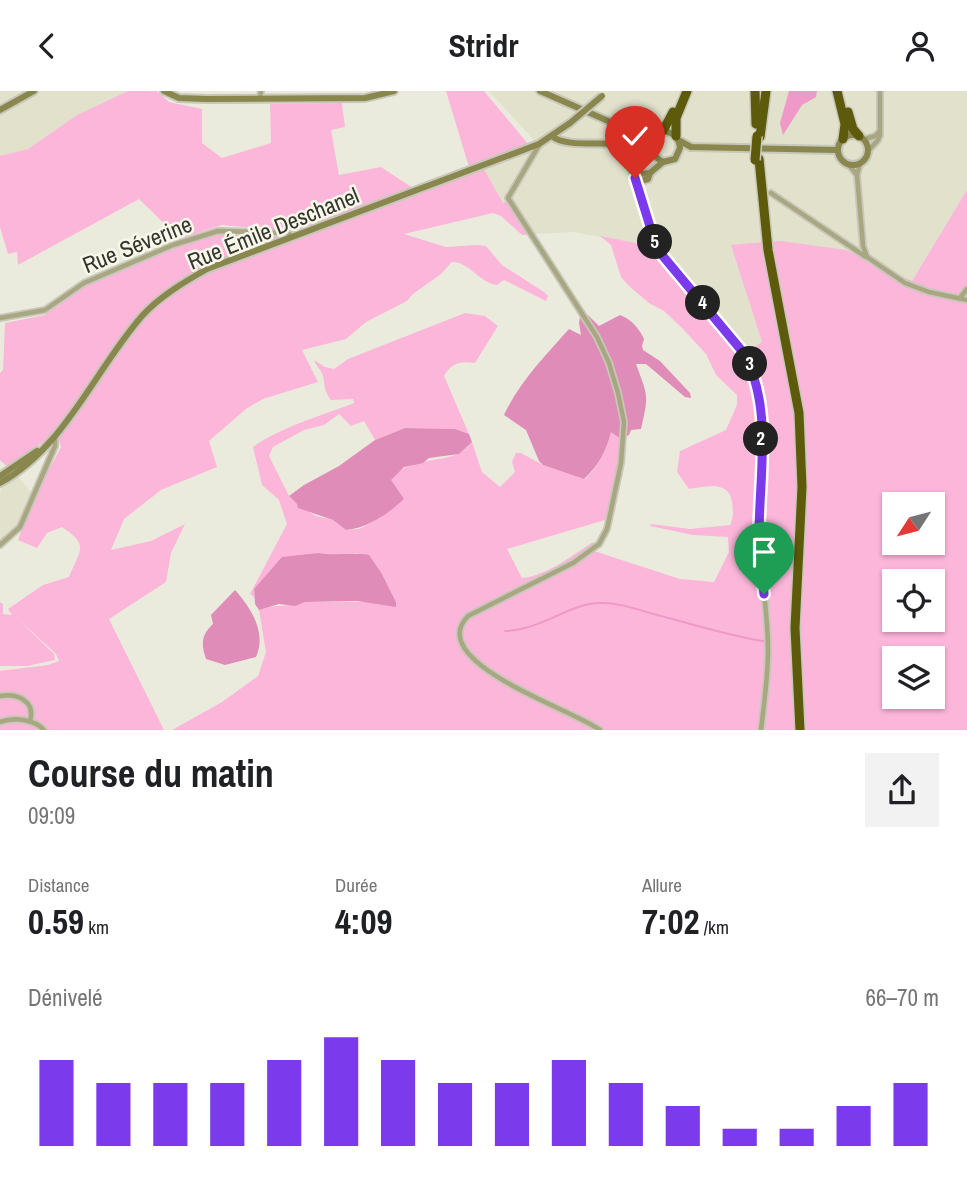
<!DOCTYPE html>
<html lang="fr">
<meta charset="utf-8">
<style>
body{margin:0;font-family:"Archivo Narrow",sans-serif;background:#f2f2f2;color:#202124;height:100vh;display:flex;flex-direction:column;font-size:26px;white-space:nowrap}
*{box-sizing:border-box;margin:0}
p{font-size:23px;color:#757577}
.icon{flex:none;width:38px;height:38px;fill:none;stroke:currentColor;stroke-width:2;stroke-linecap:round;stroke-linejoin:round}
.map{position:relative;height:639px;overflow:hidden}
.side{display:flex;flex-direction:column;background:#fff;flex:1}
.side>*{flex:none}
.needle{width:46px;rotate:234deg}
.fabs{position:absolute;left:882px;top:401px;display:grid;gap:14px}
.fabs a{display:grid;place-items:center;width:63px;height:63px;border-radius:0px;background:#fff;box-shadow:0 2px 5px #0004;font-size:35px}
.pin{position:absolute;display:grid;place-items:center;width:60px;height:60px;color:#fff;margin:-72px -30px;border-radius:50% 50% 50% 0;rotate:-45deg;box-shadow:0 0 7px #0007}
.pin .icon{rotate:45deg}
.km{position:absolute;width:35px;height:35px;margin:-18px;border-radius:50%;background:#222;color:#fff;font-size:19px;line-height:35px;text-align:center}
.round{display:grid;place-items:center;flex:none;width:74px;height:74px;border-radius:0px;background:#f2f2f2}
.overview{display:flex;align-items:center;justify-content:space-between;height:119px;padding:0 28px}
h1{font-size:38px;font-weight:700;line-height:52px}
.metrics{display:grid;grid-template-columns:repeat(3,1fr);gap:10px;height:119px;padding:7px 28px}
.metrics div{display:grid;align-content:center}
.metrics b{font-size:35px;font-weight:700}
.metrics small{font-size:19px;font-weight:400}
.metrics p{font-size:19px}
.chart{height:196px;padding:14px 28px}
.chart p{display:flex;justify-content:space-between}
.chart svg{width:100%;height:126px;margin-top:7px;stroke:#7c3aed;stroke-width:6}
header{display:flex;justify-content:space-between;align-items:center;height:91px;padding:0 28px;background:#fff;font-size:32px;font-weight:700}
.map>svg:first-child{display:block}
</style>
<header><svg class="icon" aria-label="back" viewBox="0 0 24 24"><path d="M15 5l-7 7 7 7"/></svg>Stridr<svg class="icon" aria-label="person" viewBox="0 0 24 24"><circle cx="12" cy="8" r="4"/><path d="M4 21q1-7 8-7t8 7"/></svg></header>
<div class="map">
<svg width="967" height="639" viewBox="0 0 967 639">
<rect width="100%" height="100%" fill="#ebebdd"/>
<g fill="#e1e1cc">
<path d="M0,0H128L77,24L28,58L4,65H0Z"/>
<path d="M489,0H967V99L912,190L846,159L732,154L762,251L742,265L651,155L573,141L536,143L511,108L503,112L484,78L540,56Z"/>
<path d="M18,385L31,402L19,431L0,451V401L2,395Z"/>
</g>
<g fill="#fcb6da" fill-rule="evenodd">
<path d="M128,0H157L169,11L202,18V52L222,67L271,52L270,13L342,12L345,36L331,39L339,84L381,76L413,97L295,141L222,134L180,148L139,108L18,174L17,161L8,163L0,136V65L28,58L77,24Z"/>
<path d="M446,0H484L529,54L469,76Z"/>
<path d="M484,78L503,112L511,108L536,143L522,144L501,125L493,122L404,143L446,156L477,154L486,155L502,174L544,201L548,205L546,210L504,189L497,194C478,191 470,171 452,171L441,183L413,203L407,210L366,231L346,248L302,259L318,291L263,308L246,318L209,350L217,376L161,399L124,428L111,459L151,450L185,433L171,462L166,491L109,528L164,639H0V580L48,574L59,570L56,563L16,526L54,563L55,569L27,575H0V511L3,513V523L12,524L8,518L43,494L69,486C80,458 90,455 62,436L47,442L37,457L18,449L30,414L61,356L58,347L60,342L146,226L187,192L212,179Z"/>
<path d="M967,99V639H172L222,611L258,585L266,561L259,519C275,512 290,517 305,511H396L382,483L358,462L330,464L318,462L297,465L254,498V506L250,503L287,433L279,409L262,394L253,356C283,335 321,325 354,312L353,308L331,309C324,300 325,295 323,285C321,278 316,275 314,269L325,276L334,278L348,268L465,222L485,225L498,235L475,272C461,270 452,271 444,285L469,343L455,338L405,337L375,349L364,330L351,335L339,323L324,334L304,339L273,356L269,365L289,405L297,413L316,425L333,429L346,439L359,438L382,426C384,415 385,399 391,389C402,369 437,371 455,364C462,362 467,356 472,351L482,381L500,396L515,381L512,371L516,362H521L543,374L585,388C599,374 607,360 611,340L621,348L619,373L605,429L507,458L522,487C546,485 573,464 593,451L594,460L680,488L714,491L729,461L728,446L693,444L650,435L651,433L690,438L730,434C734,426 733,420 732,411C729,389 705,396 689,398L677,381L680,360L726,339L737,314V304L716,284L706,263L682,237L664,220L649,212L629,195L621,186L611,154L600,145L651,155L742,264L762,251L731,154L781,150L846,159L912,190ZM894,413H933V452H894ZM894,490H933V528H894ZM894,567H933V606H894Z"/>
<path d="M223,142H255L281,146L194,181L141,219L81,307L52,344L9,377L0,369V282L3,279L5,232L45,224L89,192L162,160Z"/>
</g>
<g fill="#df8cb9">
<path d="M588,224L599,235L620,224C631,228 639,237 644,248L642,255L643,259L660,270L690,302L691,307L685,306L646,273H636C648,306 649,303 641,338L631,339L629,344L621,348L611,341C606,361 599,374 584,388L543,374L539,370L526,339L504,324C520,290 545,265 569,238L581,244L579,232L580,225Z"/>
<path d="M405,337L455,338L469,343L472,351L459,363L429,367L423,372L404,376L391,389L404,408C388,423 368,437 346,439L333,429L298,417L297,413L289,405L304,394L339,375L375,349Z"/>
<path d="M318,462C335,465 352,461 369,464L382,483L396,511V516L357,510L305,511L295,515L279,513L259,519L255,513L254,498L282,466Z"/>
<path d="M235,499C251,517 267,542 256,566L225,574L206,568C201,553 201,544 213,533L211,524Z"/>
</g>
<path fill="#ee99c7" d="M789,0H817L816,6L802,14L783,44L780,32Z"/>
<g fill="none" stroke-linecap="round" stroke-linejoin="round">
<path stroke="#ee99c7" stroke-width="2" d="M505,540C541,539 569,513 598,512C618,511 639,519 657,524C693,533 726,544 763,550"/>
<defs>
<g id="street">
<path d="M260,7L261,0"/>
<path d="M865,48L875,45L879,41"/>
<path d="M539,54L508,107L597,246L609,272L618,302L624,331L621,372L607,438L599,453L573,472L468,525C423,571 574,619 600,639"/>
<path d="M869,59L878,49L880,44V0"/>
<path d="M860,73L857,84L863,155L867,166L905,192L929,201L967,209"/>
<path d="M849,74L857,84"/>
<path d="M635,88L657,158L742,260C776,316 757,386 759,448C761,485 768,522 768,559C768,586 764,613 761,639"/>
<path d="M771,102L866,166"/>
<path d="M960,207L967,198"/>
<path d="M0,227L45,219L84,192L173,154L218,140L288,142L293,146"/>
<path d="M0,454L20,436L55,355V345"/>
<path d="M0,605C17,602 36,610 30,630"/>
<path d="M0,631C14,626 34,628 44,639"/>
</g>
<g id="secondary">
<path d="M164,0L179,7L206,8L365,7L394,0"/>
<path d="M540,0L640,44L657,43"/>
<path d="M0,19L34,0"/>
<circle cx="853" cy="59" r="15"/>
<path d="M640,44C649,53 651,65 663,71L675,68L680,57C679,46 673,41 663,40L652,49L650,55"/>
<path d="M552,45C565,57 605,50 624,54L635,87L641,90L648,88L650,82L663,71"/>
<path d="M680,50L691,56L837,59"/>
<path d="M633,73L641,83L650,82"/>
<path d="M0,385L37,360"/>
<path d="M0,392C66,355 94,280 142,225C159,206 184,191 207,178L539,53L570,32"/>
</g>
<g id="highway">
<path d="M755,0L756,33"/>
<path d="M837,0L845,33L843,48"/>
<path d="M848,21L853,38L859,45"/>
<path d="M663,40L673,21"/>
<path d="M676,45V27L687,0"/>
<path d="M760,46L766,0"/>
<path d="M759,68L768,159L799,322L802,396L795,537L800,639"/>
</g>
</defs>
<use href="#street" stroke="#c7c7ba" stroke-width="8"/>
<use href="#secondary" stroke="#c7c7ba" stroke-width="10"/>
<use href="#highway" stroke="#c7c7ba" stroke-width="12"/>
<use href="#street" stroke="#a8a781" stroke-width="4.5"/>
<use href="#secondary" stroke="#89874d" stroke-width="6"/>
<use href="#highway" stroke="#5e5a0b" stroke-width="9"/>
<defs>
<path id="secondary-bridge" d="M570,32L602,5"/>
<path id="highway-bridge" d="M755,69L757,45"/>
</defs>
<use href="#secondary-bridge" stroke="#c7c7ba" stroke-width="10" stroke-linecap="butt"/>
<use href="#highway-bridge" stroke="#c7c7ba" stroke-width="12" stroke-linecap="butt"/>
<use href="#secondary-bridge" stroke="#89874d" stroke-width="6"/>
<use href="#highway-bridge" stroke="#5e5a0b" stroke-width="9"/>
</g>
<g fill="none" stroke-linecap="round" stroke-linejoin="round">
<defs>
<path id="route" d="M635,87L657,158L742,260C774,313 759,384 759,444C759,464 762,484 764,503"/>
</defs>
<use href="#route" stroke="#fff" stroke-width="14"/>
<use href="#route" stroke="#7c3aed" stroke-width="9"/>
</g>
<g text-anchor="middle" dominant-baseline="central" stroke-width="5" stroke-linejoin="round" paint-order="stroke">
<g font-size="23" fill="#353530" stroke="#f8f8ea">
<text transform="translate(273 137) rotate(-22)">Rue Émile Deschanel</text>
<text transform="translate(137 153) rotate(-22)">Rue Séverine</text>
</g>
</g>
</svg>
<div class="fabs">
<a><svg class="needle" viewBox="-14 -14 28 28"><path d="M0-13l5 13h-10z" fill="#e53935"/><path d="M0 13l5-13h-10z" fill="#757577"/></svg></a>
<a><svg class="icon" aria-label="locate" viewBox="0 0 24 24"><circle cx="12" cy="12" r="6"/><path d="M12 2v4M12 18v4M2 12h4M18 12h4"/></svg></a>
<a><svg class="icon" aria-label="layers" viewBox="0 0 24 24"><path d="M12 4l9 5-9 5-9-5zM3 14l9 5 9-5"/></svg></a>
</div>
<div class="pin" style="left:764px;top:503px;background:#1e9e55"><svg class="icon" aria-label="arrive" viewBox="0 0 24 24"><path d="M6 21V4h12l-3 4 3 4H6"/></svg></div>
<div class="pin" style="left:635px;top:87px;background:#d93025"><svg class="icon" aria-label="check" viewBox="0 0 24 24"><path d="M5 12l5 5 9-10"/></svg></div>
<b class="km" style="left:761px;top:348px">2</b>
<b class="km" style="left:750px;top:273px">3</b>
<b class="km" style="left:703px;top:212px">4</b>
<b class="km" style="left:655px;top:151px">5</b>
</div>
<section class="side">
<div class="overview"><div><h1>Course du matin</h1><p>09:09</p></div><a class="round"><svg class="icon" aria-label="share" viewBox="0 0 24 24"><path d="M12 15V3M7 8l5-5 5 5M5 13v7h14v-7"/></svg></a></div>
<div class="metrics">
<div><p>Distance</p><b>0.59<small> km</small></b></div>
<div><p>Durée</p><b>4:09</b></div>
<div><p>Allure</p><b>7:02<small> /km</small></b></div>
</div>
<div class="chart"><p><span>Dénivelé</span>66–70 m</p>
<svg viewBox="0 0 160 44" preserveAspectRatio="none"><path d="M5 44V14M15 44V22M25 44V22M35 44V22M45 44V14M55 44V6M65 44V14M75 44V22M85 44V22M95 44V14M105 44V22M115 44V30M125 44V38M135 44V38M145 44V30M155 44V22"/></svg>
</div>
</section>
